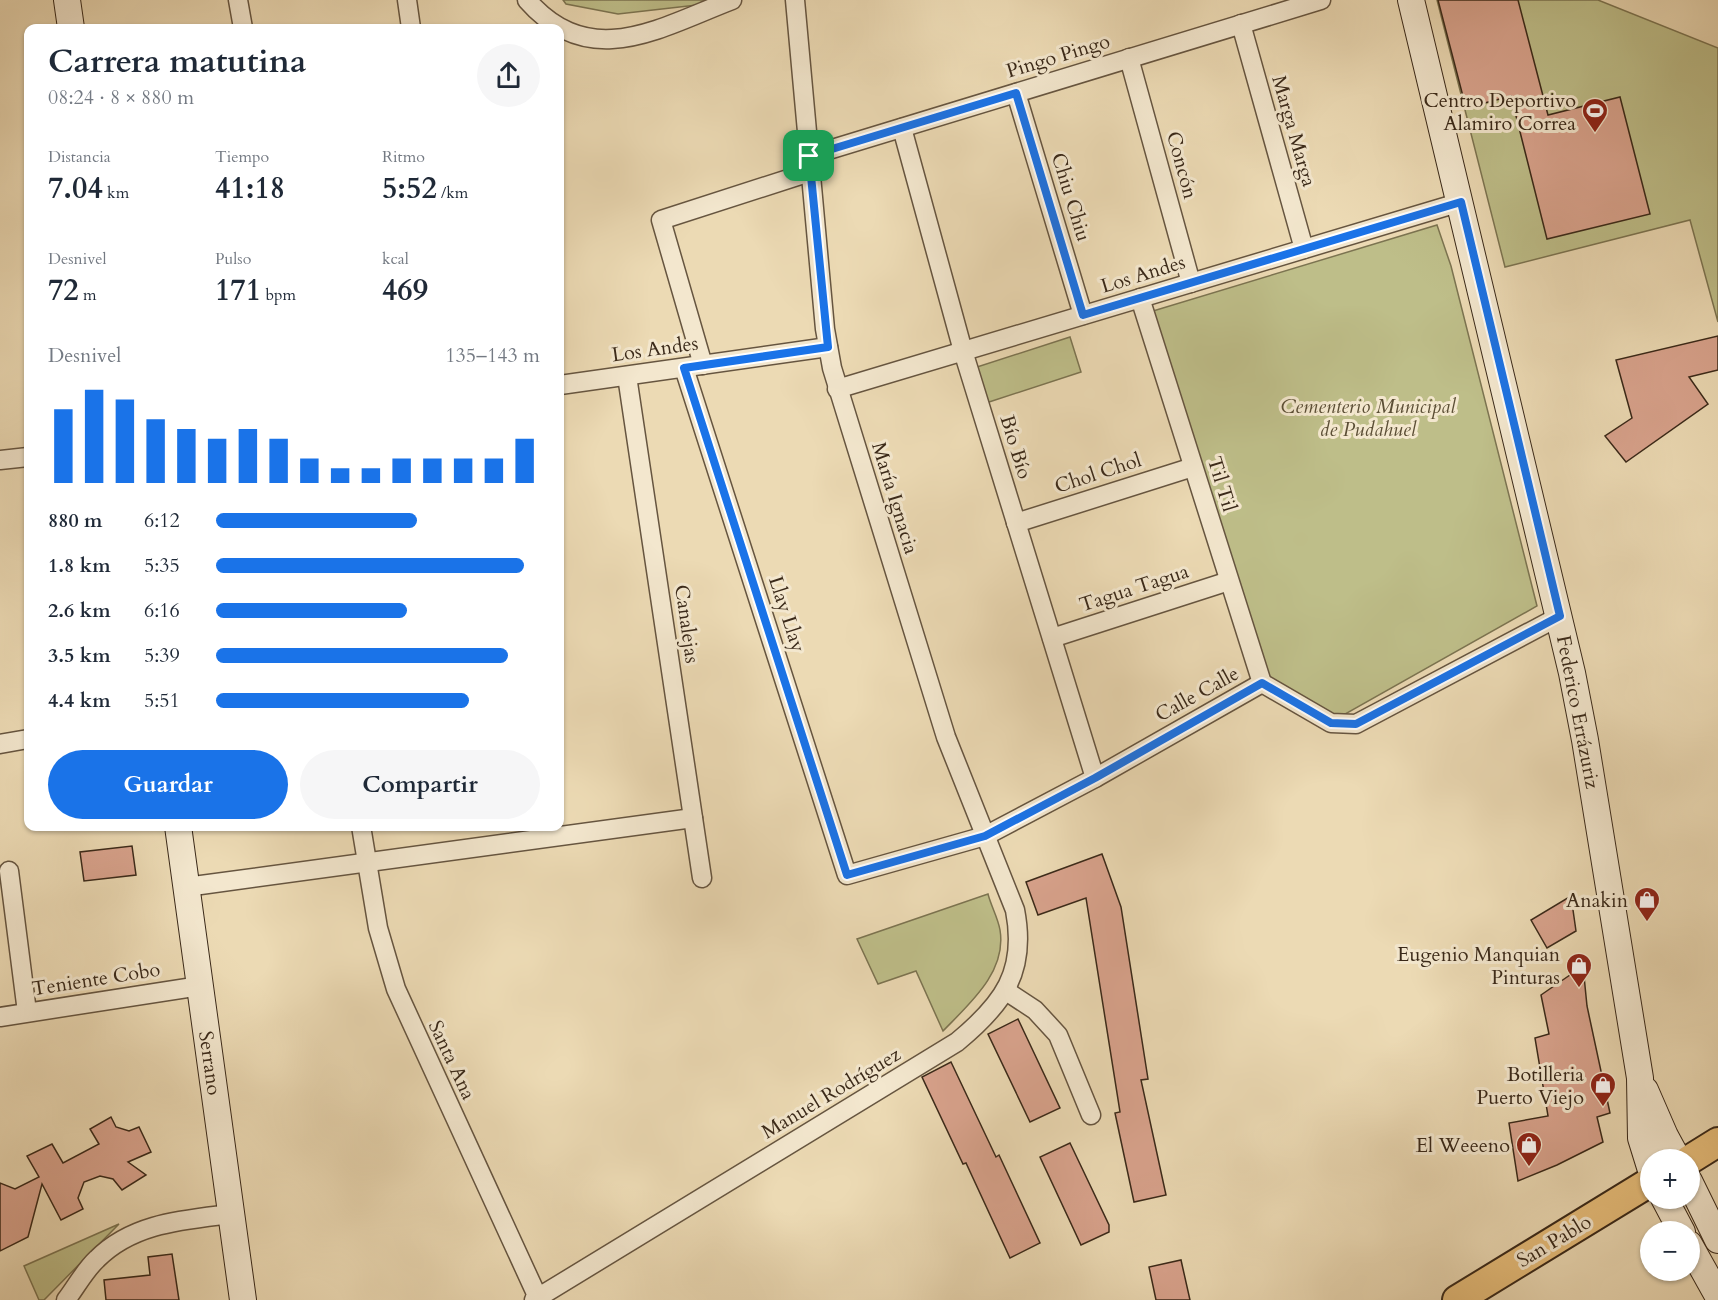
<!DOCTYPE html>
<html lang="es">
<meta charset="utf-8">
<style>
body{margin:0;font-family:Cardo,serif;background:#f6f6f7;color:#1f2937;height:100vh;display:flex;flex-direction:column;font-size:22px;white-space:nowrap}
*{box-sizing:border-box;margin:0}
p{font-size:20px;color:#747a83}
.icon{flex:none;width:33px;height:33px;fill:none;stroke:currentColor;stroke-width:2;stroke-linecap:round;stroke-linejoin:round}
.map{position:relative;flex:1;overflow:hidden}
.sheet{position:absolute;left:24px;top:24px;width:540px;height:807px;display:flex;flex-direction:column;background:#fff;border-radius:12px;box-shadow:0 2px 4px #0004}
.sheet>*{flex:none}
.controls{position:absolute;left:1640px;top:1149px;display:grid;gap:12px}
.controls a{display:grid;place-items:center;width:60px;height:60px;border-radius:50%;background:#fff;box-shadow:0 2px 4px #0004;font-size:30px}
.pin{position:absolute;display:grid;place-items:center;width:51px;height:51px;color:#fff;margin:-26px;border-radius:12px;box-shadow:0 3px 9px #0006}
.round{display:grid;place-items:center;flex:none;width:63px;height:63px;border-radius:32px;background:#f6f6f7}
.overview{display:flex;align-items:center;justify-content:space-between;height:102px;padding:0 24px}
h1{font-size:33px;font-weight:700;line-height:45px}
.figures{display:grid;grid-template-columns:repeat(3,1fr);gap:9px;height:102px;padding:6px 24px}
.figures div{display:grid;align-content:center}
.figures b{font-size:30px;font-weight:700}
.figures small{font-size:16px;font-weight:400}
.figures p{font-size:16px}
.chart{height:168px;padding:12px 24px}
.chart p{display:flex;justify-content:space-between}
.chart svg{width:100%;height:108px;margin-top:6px;stroke:#1a73e8;stroke-width:6}
.cta{display:flex;gap:12px;margin-top:auto;padding:12px 24px}
.cta a{flex:1;height:69px;border-radius:36px;background:#1a73e8;color:#fff;font-size:24px;font-weight:700;line-height:69px;text-align:center}
.cta a+a{background:#f6f6f7;color:#1f2937}
ul{padding:0 24px;list-style:none;font-size:20px}
li{display:grid;grid-template-columns:96px 72px 1fr;align-items:center;height:45px}
li i{height:15px;border-radius:8px;background:#1a73e8}
.map>svg:first-child{display:block}
</style>
<div class="map">
<svg width="1718" height="1300" viewBox="0 0 1718 1300">
<rect width="100%" height="100%" fill="#ecdab4"/>
<filter id="stains"><feTurbulence type="fractalNoise" baseFrequency=".00333" numOctaves="4"/><feColorMatrix values="0 0 0 0 .2 0 0 0 0 .09 0 0 0 0 .02 0 0 0 .5 -.17"/></filter>
<radialGradient id="worn" r=".72"><stop offset=".6" stop-color="#630" stop-opacity="0"/><stop offset="1" stop-color="#630" stop-opacity=".3"/></radialGradient>
<g fill="#bebe89" stroke="#7c7451" stroke-width="1.5">
<path d="M563,0H711L697,5L618,14L566,4Z"/>
<path d="M1437,0H1598L1718,48V322L1690,220L1505,267Z"/>
<path d="M1437,225L1451,266L1537,606L1340,717L1270,685L1153,311Z"/>
<path d="M1070,337L1081,372L986,403L974,368Z"/>
<path d="M988,894C991,906 998,918 1000,930C1007,972 969,1004 943,1031L916,971L878,984L857,939Z"/>
<path d="M119,1224L44,1300H39L24,1266Z"/>
</g>
<g fill="#d9a38d" stroke="#3a2919" stroke-width="1.5">
<path d="M1438,0H1518L1548,115L1620,97L1650,214L1547,239L1511,96L1466,108Z"/>
<path d="M1718,336V370L1689,377L1708,404L1626,462L1605,436L1632,418L1616,360Z"/>
<path d="M132,846L136,875L84,881L80,852Z"/>
<path d="M1102,854L1121,907L1148,1079L1141,1080L1166,1195L1134,1202L1115,1113L1120,1112L1086,898L1038,915L1026,882Z"/>
<path d="M1571,896L1576,931L1547,948L1531,920Z"/>
<path d="M1583,966L1587,1006L1610,1113L1597,1117L1603,1142L1557,1165L1518,1181L1509,1123L1548,1116L1535,1038L1549,1034L1541,995Z"/>
<path d="M1018,1019L1060,1108L1030,1122L988,1034Z"/>
<path d="M951,1062L996,1157L999,1155L1040,1243L1010,1258L966,1163L963,1164L922,1077Z"/>
<path d="M111,1117L116,1127L129,1131L139,1127L151,1152L128,1162L146,1175L122,1190L113,1179L100,1176L84,1182L78,1198L83,1209L61,1220L42,1184L28,1237L0,1251V1183L15,1189L39,1177L27,1156L52,1144L63,1163L99,1144L90,1129Z"/>
<path d="M1070,1143L1109,1225V1232L1081,1245L1040,1157Z"/>
<path d="M172,1254L179,1300H106L104,1280L150,1275L148,1257Z"/>
<path d="M1181,1260L1190,1300H1156L1149,1267Z"/>
</g>
<g fill="none" stroke-linecap="round" stroke-linejoin="round">
<defs>
<g id="street">
<path d="M238,0L243,28"/>
<path d="M407,0L411,28"/>
<path d="M527,0C590,72 659,28 732,0"/>
<path d="M1241,24L1304,249"/>
<path d="M1129,58L1191,283"/>
<path d="M1016,93L1083,315"/>
<path d="M902,128L963,351L1095,778"/>
<path d="M809,156L1321,0"/>
<path d="M1140,298L1262,683"/>
<path d="M703,365L661,220L810,172"/>
<path d="M684,368L847,875L985,836L1095,778L1262,683"/>
<path d="M627,376L702,878"/>
<path d="M560,385L828,347"/>
<path d="M837,389L1461,202"/>
<path d="M0,460L28,457"/>
<path d="M1016,523L1193,467"/>
<path d="M1052,638L1229,581"/>
<path d="M1262,683L1331,723L1356,724L1560,616"/>
<path d="M0,744L28,739"/>
<path d="M361,826L378,928L396,989L539,1300"/>
<path d="M9,871L27,1012"/>
<path d="M186,887L693,818"/>
<path d="M1006,991L1035,1010L1058,1035L1091,1115"/>
<path d="M0,1017L200,986"/>
<path d="M66,1300C76,1287 85,1270 97,1259C133,1223 183,1220 231,1214"/>
<path d="M534,1300L957,1042C1003,1004 1027,972 1015,910L946,737L832,368L825,329L795,0"/>
</g>
<g id="secondary">
<path d="M67,0L71,28"/>
<path d="M1411,0L1572,673L1585,740L1640,1078L1641,1138L1650,1167"/>
<path d="M178,826L243,1300"/>
<path d="M1645,1090L1665,1136L1678,1160"/>
<path d="M1689,1181L1718,1240"/>
<path d="M1664,1198L1682,1232"/>
<path d="M1689,1244L1718,1296"/>
</g>
<g id="primary">
<path d="M1689,1160L1718,1142"/>
<path d="M1457,1300L1650,1182"/>
</g>
</defs>
<use href="#street" stroke="#665540" stroke-width="21"/>
<use href="#secondary" stroke="#3a2919" stroke-width="28"/>
<use href="#primary" stroke="#3a2919" stroke-width="32"/>
<use href="#street" stroke="#f3e7ce" stroke-width="18"/>
<use href="#secondary" stroke="#f3e7ce" stroke-width="26"/>
<use href="#primary" stroke="#e6bd7a" stroke-width="28"/>
</g>
<g fill="none" stroke-linecap="round" stroke-linejoin="round">
<defs>
<path id="route" d="M1016,93L1083,315L1461,202L1560,616L1356,724L1331,723L1262,683L1095,778L985,836L847,875L684,368L828,347L809,156Z"/>
</defs>
<use href="#route" stroke="#fff" stroke-width="12"/>
<use href="#route" stroke="#1a73e8" stroke-width="8"/>
</g>
<defs>
<symbol id="stadium-pin" viewBox="-11 -11 22 30"><path d="M0 17L-7.5 6A9.5 9.5 0 1 1 7.5 6Z" fill="#8f2418" stroke="#f3e7ce"/><path d="M0-5a6.5 5 0 1 0 0 10a6.5 5 0 1 0 0-10ZM-3.5-1.8h7v3.6h-7Z" fill="#fff"/></symbol>
<symbol id="shop-pin" viewBox="-11 -11 22 30"><path d="M0 17L-7.5 6A9.5 9.5 0 1 1 7.5 6Z" fill="#8f2418" stroke="#f3e7ce"/><path d="M-5-2.5h2.3a2.7 3.5 0 0 1 5.4 0H5L5.5 6h-11ZM-1.5-2.5h3a1.5 2.3 0 0 0-3 0Z" fill="#fff"/></symbol>
</defs>
<g fill-rule="evenodd">
<use href="#stadium-pin" x="1580" y="96" width="30" height="40"/>
<use href="#shop-pin" x="1632" y="885" width="30" height="40"/>
<use href="#shop-pin" x="1564" y="951" width="30" height="40"/>
<use href="#shop-pin" x="1588" y="1070" width="30" height="40"/>
<use href="#shop-pin" x="1514" y="1130" width="30" height="40"/>
</g>
<g text-anchor="middle" dominant-baseline="central" stroke-width="6" stroke-linejoin="round" paint-order="stroke">
<g font-size="20" fill="#3a2919" stroke="#f3e7ce">
<text transform="translate(1058 56) rotate(-17)">Pingo Pingo</text>
<text transform="translate(1294 131) rotate(74)">Marga Marga</text>
<text transform="translate(1182 165) rotate(75)">Concón</text>
<text transform="translate(1071 197) rotate(73)">Chiu Chiu</text>
<text transform="translate(1143 274) rotate(-17)">Los Andes</text>
<text transform="translate(655 349) rotate(-8)">Los Andes</text>
<text transform="translate(1016 447) rotate(73)">Bío Bío</text>
<text transform="translate(1098 473) rotate(-18)">Chol Chol</text>
<text transform="translate(1222 484) rotate(73)">Til Til</text>
<text transform="translate(895 498) rotate(73)">María Ignacia</text>
<text transform="translate(1134 588) rotate(-18)">Tagua Tagua</text>
<text transform="translate(787 614) rotate(72)">Llay Llay</text>
<text transform="translate(687 624) rotate(82)">Canalejas</text>
<text transform="translate(1197 694) rotate(-29)">Calle Calle</text>
<text transform="translate(1578 712) rotate(79)">Federico Errázuriz</text>
<text transform="translate(96 979) rotate(-9)">Teniente Cobo</text>
<text transform="translate(452 1060) rotate(65)">Santa Ana</text>
<text transform="translate(210 1063) rotate(82)">Serrano</text>
<text transform="translate(831 1093) rotate(-31)">Manuel Rodríguez</text>
<text transform="translate(1554 1241) rotate(-31)">San Pablo</text>
</g>
<g font-size="20" fill="#3a2919" stroke="#f3e7ce" text-anchor="end">
<text x="1576" y="100">Centro Deportivo<tspan x="1576" dy="23">Alamiro Correa</tspan></text>
<text x="1628" y="900">Anakin</text>
<text x="1560" y="954">Eugenio Manquian<tspan x="1560" dy="23">Pinturas</tspan></text>
<text x="1584" y="1074">Botilleria<tspan x="1584" dy="23">Puerto Viejo</tspan></text>
<text x="1510" y="1145">El Weeeno</text>
</g>
<g font-size="20" font-style="italic" fill="#5b4e35" stroke="#f3e7ce">
<text x="1368" y="406">Cementerio Municipal<tspan x="1368" dy="23">de Pudahuel</tspan></text>
</g>
</g>
<rect width="100%" height="100%" filter="url(#stains)"/>
<rect width="100%" height="100%" fill="url(#worn)"/>
</svg>
<div class="controls">
<a>+</a>
<a>−</a>
</div>
<div class="pin" style="left:809px;top:156px;background:#1e9e55"><svg class="icon" aria-label="arrive" viewBox="0 0 24 24"><path d="M6 21V4h12l-3 4 3 4H6"/></svg></div>
<section class="sheet">
<div class="overview"><div><h1>Carrera matutina</h1><p>08:24 · 8 × 880 m</p></div><a class="round"><svg class="icon" aria-label="share" viewBox="0 0 24 24"><path d="M12 15V3M7 8l5-5 5 5M5 13v7h14v-7"/></svg></a></div>
<div class="figures">
<div><p>Distancia</p><b>7.04<small> km</small></b></div>
<div><p>Tiempo</p><b>41:18</b></div>
<div><p>Ritmo</p><b>5:52<small> /km</small></b></div>
</div>
<div class="figures">
<div><p>Desnivel</p><b>72<small> m</small></b></div>
<div><p>Pulso</p><b>171<small> bpm</small></b></div>
<div><p>kcal</p><b>469</b></div>
</div>
<div class="chart"><p><span>Desnivel</span>135–143 m</p>
<svg viewBox="0 0 160 44" preserveAspectRatio="none"><path d="M5 44V14M15 44V6M25 44V10M35 44V18M45 44V22M55 44V26M65 44V22M75 44V26M85 44V34M95 44V38M105 44V38M115 44V34M125 44V34M135 44V34M145 44V34M155 44V26"/></svg>
</div>
<ul>
<li><b>880 m</b>6:12<i style="width:62%"></i></li>
<li><b>1.8 km</b>5:35<i style="width:95%"></i></li>
<li><b>2.6 km</b>6:16<i style="width:59%"></i></li>
<li><b>3.5 km</b>5:39<i style="width:90%"></i></li>
<li><b>4.4 km</b>5:51<i style="width:78%"></i></li>
</ul>
<div class="cta"><a>Guardar</a><a>Compartir</a></div>
</section>
</div>
